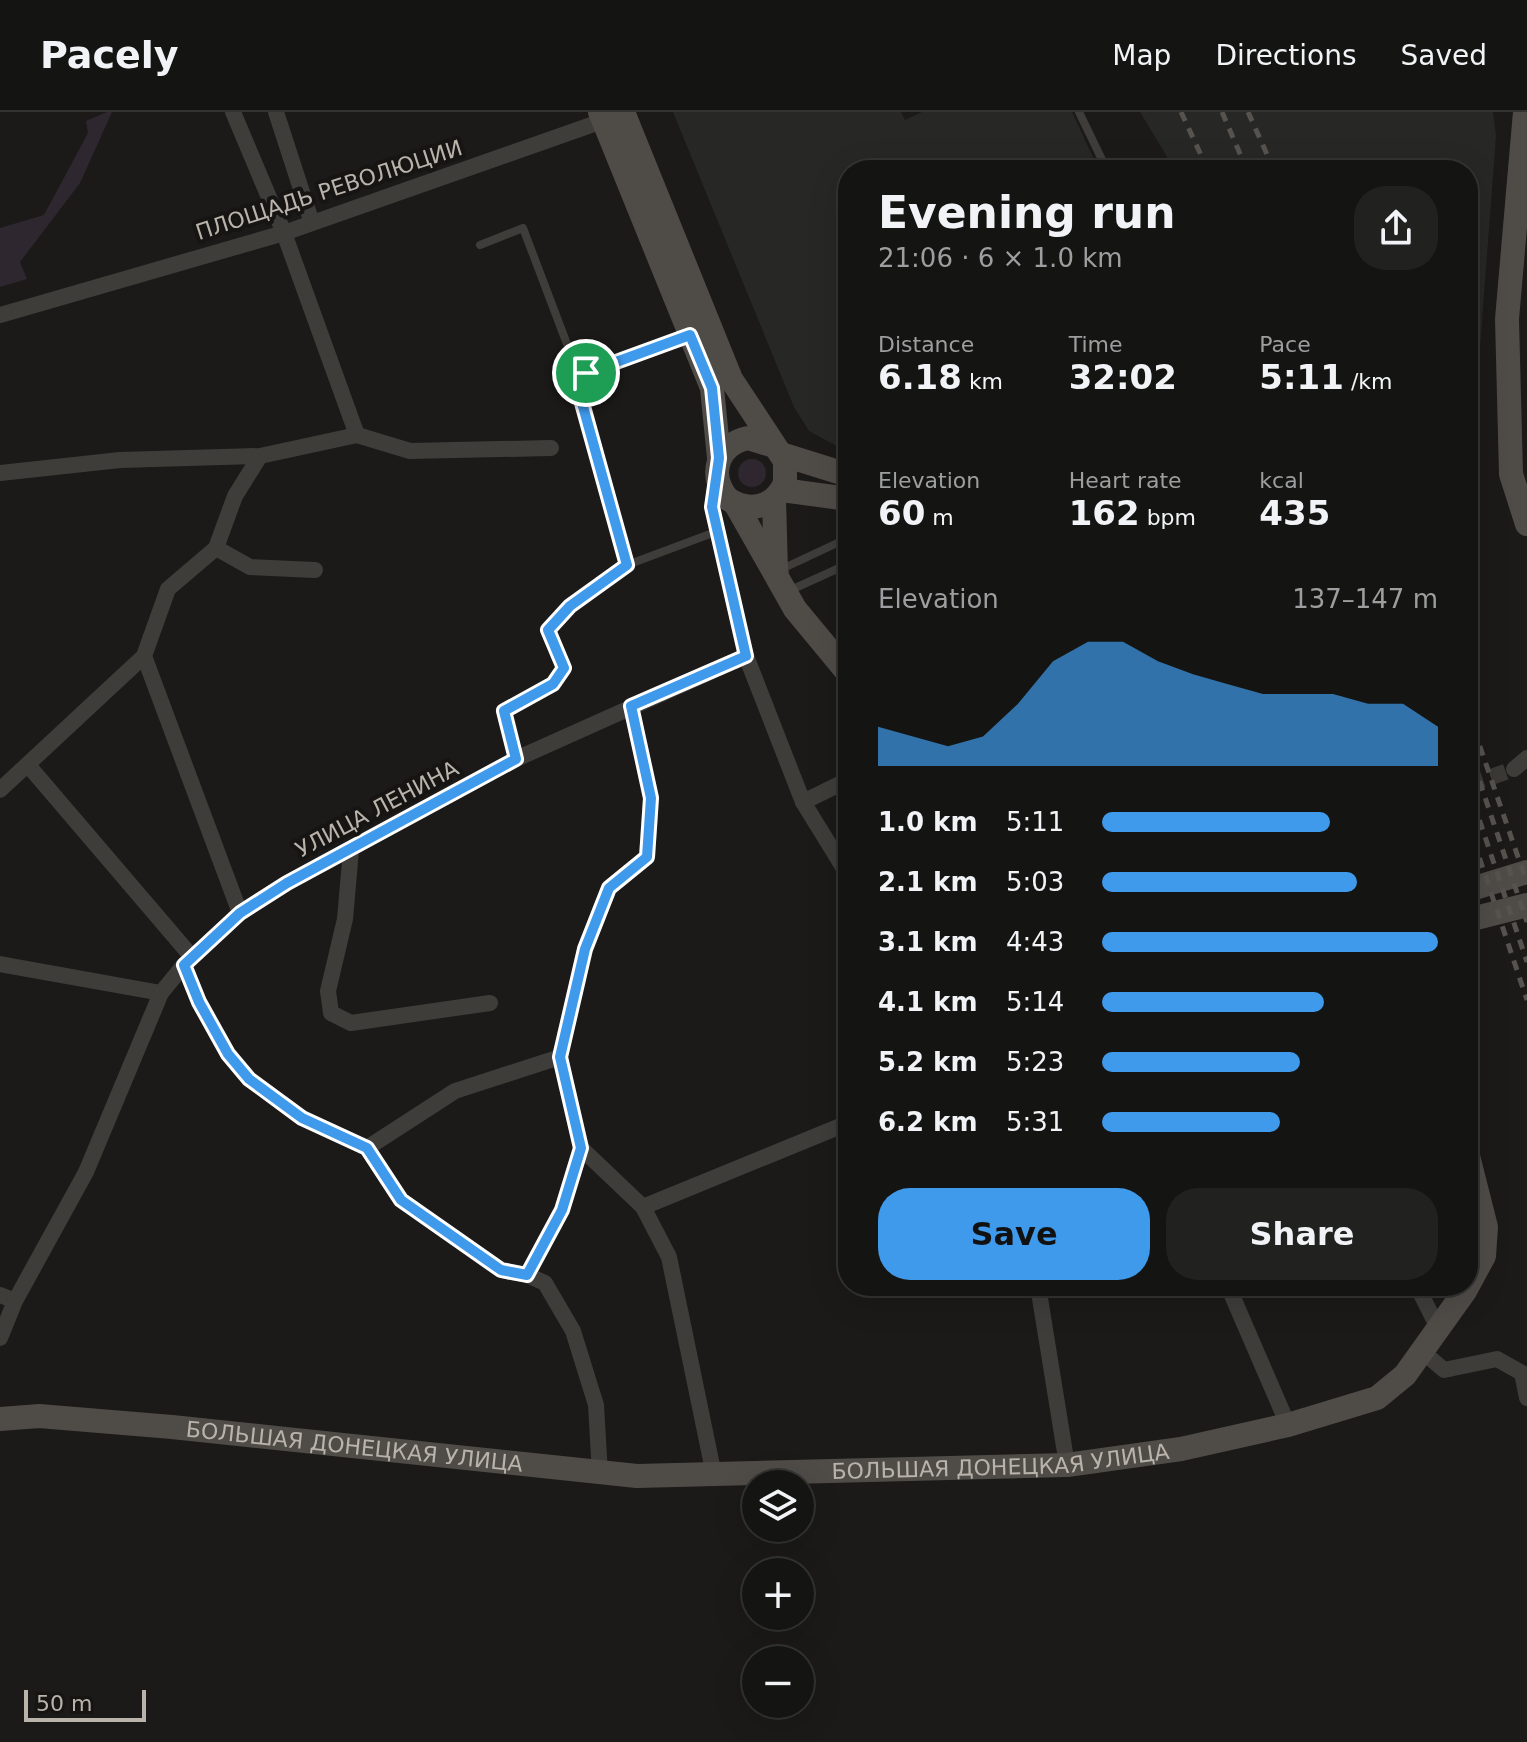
<!DOCTYPE html>
<meta charset="utf-8">
<style>
body{margin:0;font-family:"DejaVu Sans",sans-serif;background:#212120;color:#f1f3f6;height:100vh;display:flex;flex-direction:column;font-size:30px;white-space:nowrap}
*{box-sizing:border-box;margin:0}
p{font-size:26px;color:#9d9e9f}
.icon{flex:none;width:44px;height:44px;fill:none;stroke:currentColor;stroke-width:2;stroke-linecap:round;stroke-linejoin:round}
.map{position:relative;flex:1;overflow:hidden}
.side{position:absolute;left:838px;top:48px;width:640px;height:1136px;display:flex;flex-direction:column;background:#141412;border-radius:32px;box-shadow:0 8px 32px #0002,0 0 0 2px #333332}
.side>*{flex:none}
.fabs{position:absolute;left:742px;top:1358px;display:grid;gap:16px}
.fabs a{display:grid;place-items:center;width:72px;height:72px;border-radius:50%;background:#141412;box-shadow:0 8px 32px #0002,0 0 0 2px #333332;font-size:40px}
.scale{position:absolute;left:24px;bottom:20px;width:122px;box-sizing:border-box;padding-left:8px;border:4px solid #bab3ab;border-top:0;font-size:22px;line-height:28px;white-space:nowrap;color:#bab3ab;-webkit-text-stroke:6px #161513;paint-order:stroke}
.pin{position:absolute;display:grid;place-items:center;width:68px;height:68px;color:#fff;margin:-34px;border:4px solid #fff;border-radius:50%;box-shadow:0 2px 8px #0007}
.round{display:grid;place-items:center;flex:none;width:84px;height:84px;border-radius:32px;background:#212120}
.summary{display:flex;align-items:center;justify-content:space-between;height:136px;padding:0 40px}
h1{font-size:44px;font-weight:700;line-height:60px}
.figures{display:grid;grid-template-columns:repeat(3,1fr);gap:12px;height:136px;padding:8px 40px}
.figures div{display:grid;align-content:center}
.figures b{font-size:34px;font-weight:700}
.figures small{font-size:22px;font-weight:400}
.figures p{font-size:22px}
.chart{height:224px;padding:16px 40px}
.chart p{display:flex;justify-content:space-between}
.chart svg{width:100%;height:144px;margin-top:8px;fill:#409aeb;opacity:.7}
.button{display:flex;gap:16px;margin-top:auto;padding:16px 40px}
.button a{flex:1;height:92px;border-radius:32px;background:#409aeb;color:#111;font-size:32px;font-weight:700;line-height:92px;text-align:center}
.button a+a{background:#212120;color:#f1f3f6}
ul{padding:0 40px;list-style:none;font-size:26px}
li{display:grid;grid-template-columns:128px 96px 1fr;align-items:center;height:60px}
li i{height:20px;border-radius:10px;background:#409aeb}
header{display:flex;align-items:center;gap:48px;box-sizing:border-box;height:112px;padding:0 40px;background:#141412;border-bottom:2px solid #333332}
header strong{font-size:38px}
nav{display:flex;gap:44px;margin-inline-start:auto;font-size:28px}
.map>svg:first-child{display:block}
</style>
<header>
<strong>Pacely</strong>
<nav><a>Map</a><a>Directions</a><a>Saved</a></nav>
</header>
<div class="map">
<svg width="1527" height="1630" viewBox="0 0 1527 1630">
<rect width="100%" height="100%" fill="#1b1a18"/>
<g fill="#272725">
<path d="M673,0H901L905,8L922,0H1072L1099,58H848V338L842,337L809,319L794,295Z"/>
<path d="M1140,0H1493L1496,24L1470,368L1468,58H1175Z"/>
</g>
<g fill="#2f272f">
<path d="M107,0H112L80,71L20,150L27,167L0,175V116L44,103L88,21L86,9Z"/>
<circle cx="752" cy="361" r="14"/>
</g>
<g fill="none" stroke-linecap="round" stroke-linejoin="round">
<path stroke="#3b3935" stroke-width="16" stroke-dasharray="16 8" stroke-linecap="butt" d="M1468,673L1514,657"/>
<g stroke="#3f3d3a" stroke-width="8">
<path d="M1079,0L1107,58"/>
<path d="M480,133L523,116L578,261H586L690,223"/>
<path d="M586,261L579,280L627,453"/>
<path d="M785,459L784,456L848,426"/>
<path d="M790,472L793,477L848,452"/>
<path d="M516,647L504,599L553,572L564,556L548,518L570,494L627,453L718,419"/>
</g>
<g stroke="#3f3d3a" stroke-width="16">
<path d="M233,0L284,121L357,323"/>
<path d="M276,0L312,111"/>
<path d="M0,203L284,121L611,6"/>
<path d="M0,361L120,348L260,344L357,323L410,339L551,336"/>
<path d="M718,372L712,395L746,544L803,690L848,763"/>
<path d="M216,436L250,455L315,458"/>
<path d="M631,594L651,686L647,745L609,776L585,837L560,945L581,1036L643,1095L669,1145L714,1363"/>
<path d="M28,653L192,845"/>
<path d="M1514,657L1527,646"/>
<path d="M0,678L144,544"/>
<path d="M803,690L848,668"/>
<path d="M351,738L345,807L328,879L331,901L351,911L490,891"/>
<path d="M240,801L144,544L168,477L216,436L235,384L260,344"/>
<path d="M0,852L161,881L184,853L240,801L287,771L516,647L746,544"/>
<path d="M184,853L199,890L228,942L249,967L302,1006L367,1036L401,1088L501,1158L527,1163L545,1171L573,1219L596,1293L600,1362"/>
<path d="M367,1036L455,979L560,945"/>
<path d="M643,1095L848,1011"/>
<path d="M527,1163L562,1098L581,1036"/>
<path d="M1038,1174L1067,1353"/>
<path d="M1228,1174L1288,1313"/>
<path d="M1417,1174L1439,1218"/>
<path d="M0,1183L15,1189"/>
<path d="M0,1226L15,1189L86,1060L161,881"/>
<path d="M1423,1240L1444,1258L1497,1247L1522,1261L1527,1286"/>
</g>
<g stroke="#4f4c48" stroke-width="24">
<path d="M600,0L712,276L719,346"/>
<path d="M623,0L731,267L785,349V371C774,396 749,401 728,387C707,363 718,332 748,326L774,334"/>
<path d="M1525,0L1507,207L1511,362L1527,412"/>
<path d="M781,342L848,363"/>
<path d="M782,378L848,387"/>
<path d="M774,387L776,459"/>
<path d="M735,391L795,497L848,561"/>
<path d="M1468,778L1527,760"/>
<path d="M1468,808L1527,793"/>
<path id="s1" d="M0,1307L39,1304L172,1315L637,1364L1067,1353L1181,1337L1288,1313L1377,1286L1405,1263L1465,1179L1484,1144L1486,1115L1468,1044"/>
</g>
<g stroke="#56534f" stroke-width="5" stroke-dasharray="10 8" stroke-linecap="butt">
<path d="M1181,0L1208,58"/>
<path d="M1222,0L1247,58"/>
<path d="M1248,0L1274,58"/>
<path d="M1468,600L1527,771"/>
<path d="M1468,635L1527,810"/>
<path d="M1468,674L1527,850"/>
<path d="M1468,712L1527,888"/>
</g>
</g>
<g fill="none" stroke-linecap="round" stroke-linejoin="round">
<defs>
<path id="route" d="M690,223L712,276L719,346L712,395L746,544L631,594L651,686L647,745L609,776L585,837L560,945L581,1036L562,1098L527,1163L501,1158L401,1088L367,1036L302,1006L249,967L228,942L199,890L184,853L240,801L287,771L516,647L504,599L553,572L564,556L548,518L570,494L627,453L579,280L586,261Z"/>
</defs>
<use href="#route" stroke="#fff" stroke-width="16"/>
<use href="#route" stroke="#409aeb" stroke-width="10"/>
</g>
<g text-anchor="middle" dominant-baseline="central" stroke-width="8" stroke-linejoin="round" paint-order="stroke">
<g font-size="22" fill="#bab3ab" stroke="#161513">
<text transform="translate(329 78) rotate(-18)">ПЛОЩАДЬ РЕВОЛЮЦИИ</text>
<text transform="translate(377 697) rotate(-28)">УЛИЦА ЛЕНИНА</text>
<text stroke="none"><textPath href="#s1" startOffset="356">БОЛЬШАЯ ДОНЕЦКАЯ УЛИЦА</textPath></text>
<text stroke="none"><textPath href="#s1" startOffset="1004">БОЛЬШАЯ ДОНЕЦКАЯ УЛИЦА</textPath></text>
</g>
</g>
</svg>
<div class="fabs">
<a><svg class="icon" aria-label="layers" viewBox="0 0 24 24"><path d="M12 4l9 5-9 5-9-5zM3 14l9 5 9-5"/></svg></a>
<a>+</a>
<a>−</a>
</div>
<div class="scale">50 m</div>
<div class="pin" style="left:586px;top:261px;background:#1e9e55"><svg class="icon" aria-label="arrive" viewBox="0 0 24 24"><path d="M6 21V4h12l-3 4 3 4H6"/></svg></div>
<section class="side">
<div class="summary"><div><h1>Evening run</h1><p>21:06 · 6 × 1.0 km</p></div><a class="round"><svg class="icon" aria-label="share" viewBox="0 0 24 24"><path d="M12 15V3M7 8l5-5 5 5M5 13v7h14v-7"/></svg></a></div>
<div class="figures">
<div><p>Distance</p><b>6.18<small> km</small></b></div>
<div><p>Time</p><b>32:02</b></div>
<div><p>Pace</p><b>5:11<small> /km</small></b></div>
</div>
<div class="figures">
<div><p>Elevation</p><b>60<small> m</small></b></div>
<div><p>Heart rate</p><b>162<small> bpm</small></b></div>
<div><p>kcal</p><b>435</b></div>
</div>
<div class="chart"><p><span>Elevation</span>137–147 m</p>
<svg viewBox="0 0 160 44" preserveAspectRatio="none"><path d="M0 44V32L10 35L20 38L30 35L40 25L50 12L60 6L70 6L80 12L90 16L100 19L110 22L120 22L130 22L140 25L150 25L160 32V44z"/></svg>
</div>
<ul>
<li><b>1.0 km</b>5:11<i style="width:68%"></i></li>
<li><b>2.1 km</b>5:03<i style="width:76%"></i></li>
<li><b>3.1 km</b>4:43<i style="width:100%"></i></li>
<li><b>4.1 km</b>5:14<i style="width:66%"></i></li>
<li><b>5.2 km</b>5:23<i style="width:59%"></i></li>
<li><b>6.2 km</b>5:31<i style="width:53%"></i></li>
</ul>
<div class="button"><a>Save</a><a>Share</a></div>
</section>
</div>
